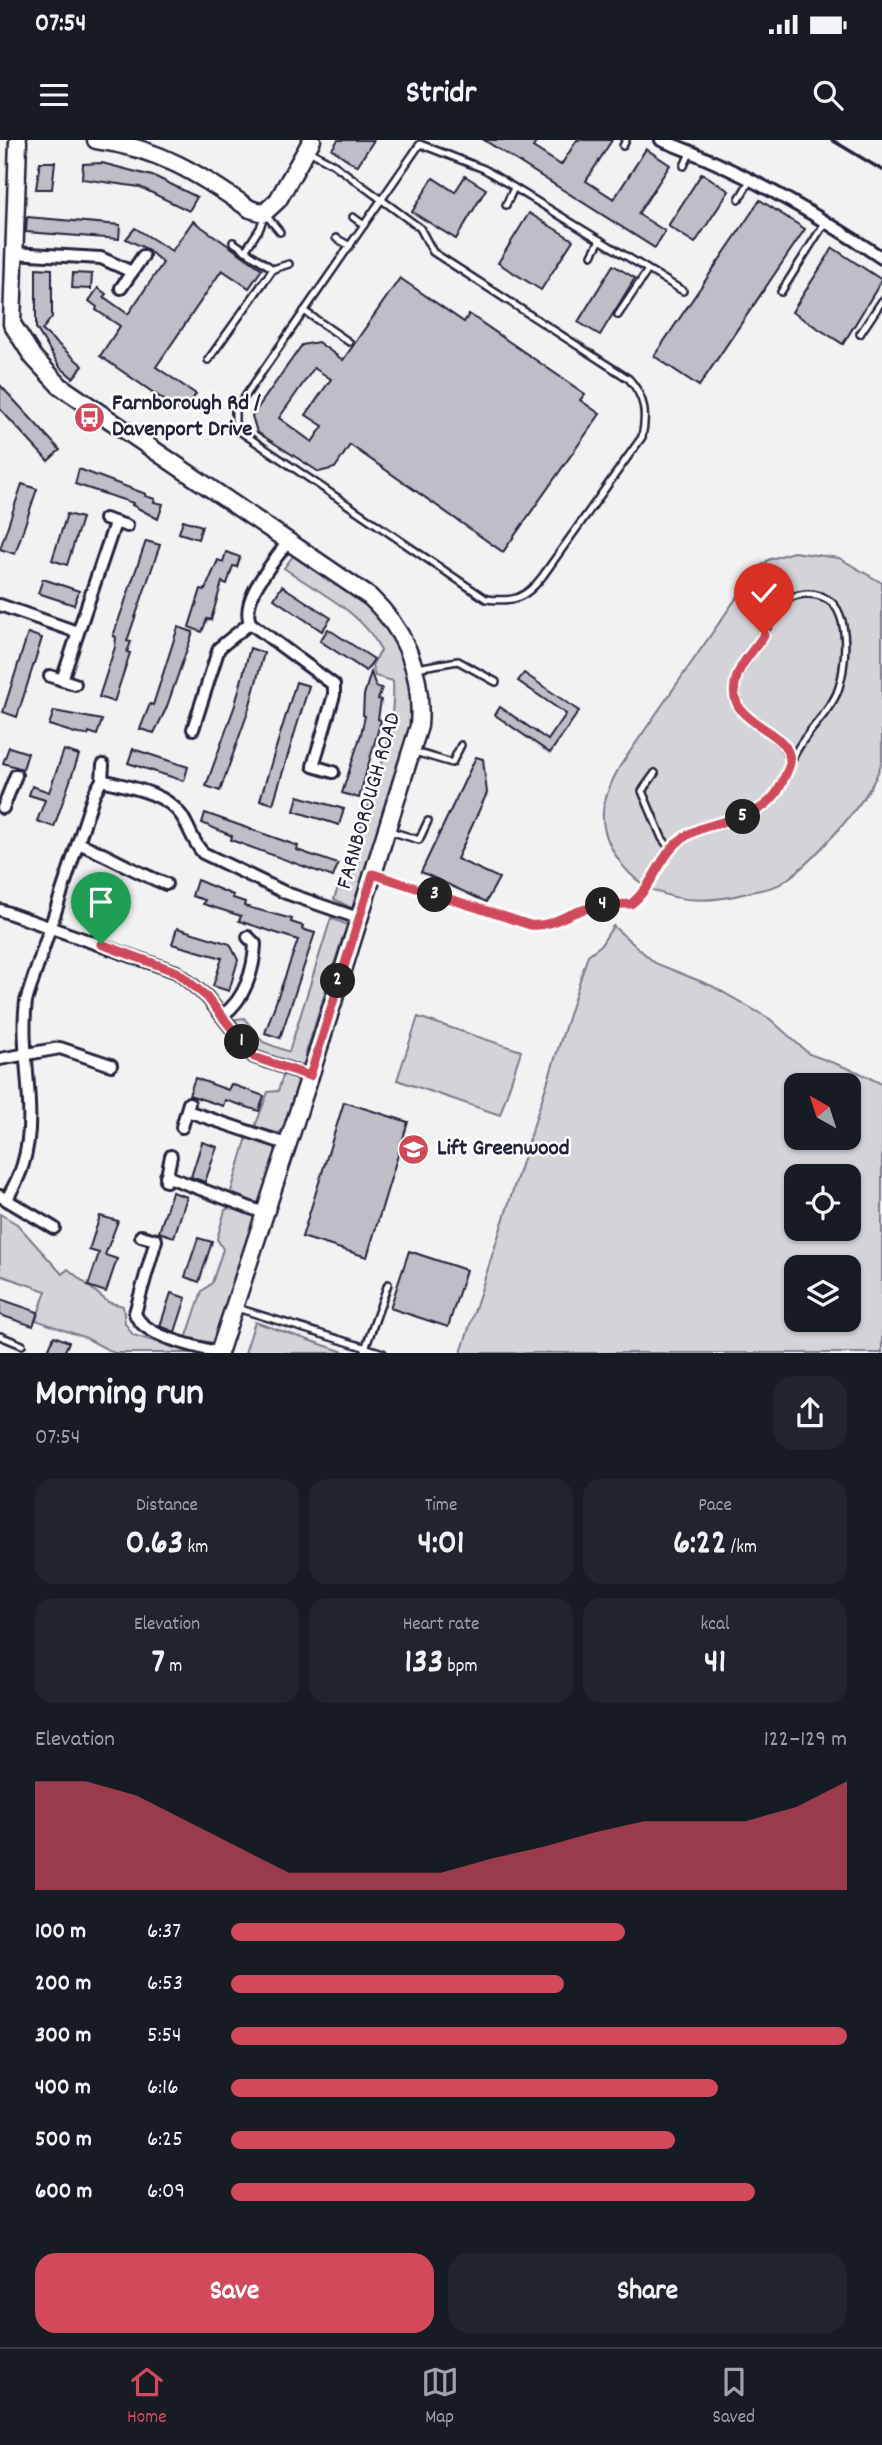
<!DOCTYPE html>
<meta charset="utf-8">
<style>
body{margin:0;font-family:Dekko,sans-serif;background:#20242c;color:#f1f3f6;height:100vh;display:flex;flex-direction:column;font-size:26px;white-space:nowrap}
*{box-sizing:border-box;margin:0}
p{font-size:23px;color:#9ea1a6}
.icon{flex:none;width:38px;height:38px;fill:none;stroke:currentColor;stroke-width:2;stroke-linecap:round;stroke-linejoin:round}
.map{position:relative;height:1213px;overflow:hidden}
.side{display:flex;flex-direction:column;background:#171b24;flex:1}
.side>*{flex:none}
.needle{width:46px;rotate:321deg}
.controls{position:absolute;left:784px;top:933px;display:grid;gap:14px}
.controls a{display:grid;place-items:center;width:77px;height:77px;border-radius:14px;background:#171b24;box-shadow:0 2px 5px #0004;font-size:35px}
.pin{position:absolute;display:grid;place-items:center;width:60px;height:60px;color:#fff;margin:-72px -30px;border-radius:50% 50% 50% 0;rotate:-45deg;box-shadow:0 0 7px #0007}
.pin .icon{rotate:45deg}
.km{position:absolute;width:35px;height:35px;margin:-18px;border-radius:50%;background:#222;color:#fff;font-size:19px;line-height:35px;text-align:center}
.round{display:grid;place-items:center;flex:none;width:74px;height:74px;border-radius:21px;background:#20242c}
.headline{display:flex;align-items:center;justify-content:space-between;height:119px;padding:0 35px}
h1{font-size:38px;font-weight:700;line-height:52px}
.stats{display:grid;grid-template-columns:repeat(3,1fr);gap:10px;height:119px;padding:7px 35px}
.stats div{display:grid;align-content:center;border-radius:18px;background:#20242c;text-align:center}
.stats b{font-size:35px;font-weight:700}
.stats small{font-size:19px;font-weight:400}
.stats p{font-size:19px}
.chart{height:196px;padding:14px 35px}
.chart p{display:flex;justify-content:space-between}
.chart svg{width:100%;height:126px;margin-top:7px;fill:#d1495b;opacity:.7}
.action{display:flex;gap:14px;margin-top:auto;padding:14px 35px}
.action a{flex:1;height:80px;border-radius:21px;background:#d1495b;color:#fff;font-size:28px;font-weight:700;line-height:80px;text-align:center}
.action a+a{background:#20242c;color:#f1f3f6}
ul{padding:0 35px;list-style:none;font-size:23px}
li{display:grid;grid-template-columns:112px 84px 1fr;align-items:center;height:52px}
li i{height:18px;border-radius:9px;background:#d1495b}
.status{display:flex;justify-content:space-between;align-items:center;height:49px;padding:0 35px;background:#171b24;direction:ltr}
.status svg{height:19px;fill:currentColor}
header{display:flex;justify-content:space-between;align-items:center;height:91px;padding:0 35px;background:#171b24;font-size:32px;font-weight:700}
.tabs{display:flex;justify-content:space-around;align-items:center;height:98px;border-top:2px solid #363941;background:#171b24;font-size:19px;color:#9ea1a6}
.tabs a{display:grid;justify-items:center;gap:4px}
.tabs .current{color:#d1495b}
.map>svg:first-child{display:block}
</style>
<div class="status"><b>07:54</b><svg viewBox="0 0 49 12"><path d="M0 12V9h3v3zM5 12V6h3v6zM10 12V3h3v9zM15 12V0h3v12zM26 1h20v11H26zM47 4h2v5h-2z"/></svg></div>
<header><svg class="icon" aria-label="menu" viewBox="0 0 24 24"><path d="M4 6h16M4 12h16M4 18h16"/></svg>Stridr<svg class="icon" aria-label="search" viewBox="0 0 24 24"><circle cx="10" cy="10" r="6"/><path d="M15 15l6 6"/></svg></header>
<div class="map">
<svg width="882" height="1213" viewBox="0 0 882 1213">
<rect width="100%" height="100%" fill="#f2f2f3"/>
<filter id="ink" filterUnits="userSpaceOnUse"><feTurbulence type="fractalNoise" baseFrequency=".0143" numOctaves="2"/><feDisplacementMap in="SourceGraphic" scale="14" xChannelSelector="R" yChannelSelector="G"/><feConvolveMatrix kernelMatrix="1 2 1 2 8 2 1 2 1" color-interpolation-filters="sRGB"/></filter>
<g filter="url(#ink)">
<g fill="#d3d3d8" stroke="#7a7a8a" stroke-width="2" fill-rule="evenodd">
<path d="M793,412L839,418L882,443V621C875,646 857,668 840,688C823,707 804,728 782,743C773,749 758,750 747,753C700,766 647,763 618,719C595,684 600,662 620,626L753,434L768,420Z"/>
<path d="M293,416L379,473L402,509L410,540L412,571L408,598L358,764L351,768L334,759C357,693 397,610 393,541L375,536L372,525L381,511C365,473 316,451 284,428Z"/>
<path d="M331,778L350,786L343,796L306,913L309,919L301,926C261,914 254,919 235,879L244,878L263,902L289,912Z"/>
<path d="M613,786L655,823L712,846L770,879L809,914L858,932L882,944V1213H461L588,815L601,805ZM796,945H849V998H796ZM796,1036H849V1088H796ZM796,1127H849V1180H796Z"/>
<path d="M418,877L521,911L500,975L397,940Z"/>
<path d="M284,932L295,936L298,942L283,990L278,993L255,987L268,952L278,951Z"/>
<path d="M247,997L273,1005L277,1012L262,1060L254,1064L230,1055Z"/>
<path d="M231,1067L253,1076L255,1081L218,1187L221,1191L215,1203L186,1199L202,1151L212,1143L223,1109L217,1099L225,1070Z"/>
<path d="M0,1074L17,1084L62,1134L68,1129L108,1162L123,1166L125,1183L133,1195L193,1213H114L86,1198L36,1180L46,1151L0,1135Z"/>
<path d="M255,1182L347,1213H245Z"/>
</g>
<g fill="#bebec6" stroke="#22223b" stroke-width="2" fill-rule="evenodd">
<path d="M338,0H374L357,26L332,9Z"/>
<path d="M484,0H538L533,7L561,25L577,0H612L586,41L614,59L646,9L670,25L638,74L665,91L655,108Z"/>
<path d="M40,22H55L52,49H36Z"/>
<path d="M102,23L156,37L197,57L189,71L140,47L82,39L83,24Z"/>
<path d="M702,33L729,51L695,103L668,86Z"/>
<path d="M465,36L486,49L456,99L412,72L433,38L455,52Z"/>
<path d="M760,60L805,89L699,246L654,216Z"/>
<path d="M529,73L573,100L541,150L498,123Z"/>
<path d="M27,77L120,85L119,99L26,92Z"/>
<path d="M193,81L262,129L249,148L222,130L156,227L196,254L183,273L100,216L120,186L96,170L97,167L89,161L98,148L106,154L104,157L128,174L163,123L147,109L126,99L135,88L172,111Z"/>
<path d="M833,108L882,140L843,204L792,172Z"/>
<path d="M613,125L635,138L600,195L578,182Z"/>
<path d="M36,128L52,129V177L42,190L83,226L73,238L60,227L36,188Z"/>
<path d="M73,133L92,134L91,149L72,148Z"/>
<path d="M400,138L464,182L469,174L585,254L580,260L600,274L503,412L350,305L335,328L319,332L257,292L252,276L302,205L318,202L343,220ZM314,228L331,239L306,275L323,286L312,302L279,278Z"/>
<path d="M0,245L60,310L48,321L0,269Z"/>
<path d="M79,329L146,354L145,356L155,359L154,362L163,364L158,379L132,365L133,363L75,344Z"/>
<path d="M22,344L37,349L15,414L0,409Z"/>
<path d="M67,374L82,378L67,425L52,420Z"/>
<path d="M183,380L202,386L198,399L179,393Z"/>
<path d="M146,401L160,405L127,501L131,502L127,512L130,513L114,562L99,557L115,507L116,497L113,496Z"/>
<path d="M226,412L240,417L237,427L233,426L227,444L222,442L211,480L207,479L202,492L189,487L201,449L205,450L218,420L223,422Z"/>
<path d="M43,439L79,451L74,465L38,453Z"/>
<path d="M282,446L331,478L322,491L274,459Z"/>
<path d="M178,487L193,492L166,569L154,593L140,589L150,564L153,565Z"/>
<path d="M328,489L374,519L366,531L320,501Z"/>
<path d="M28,493L42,498L17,577L3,572Z"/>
<path d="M250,508L264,513L248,572L220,651L206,646L235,565Z"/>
<path d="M371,532L376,547L382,548L378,559L381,560L378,579L381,580L359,658L342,653L361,594L365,576L363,575L364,555Z"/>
<path d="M524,533L579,571L550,613L495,575L500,567L548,600L566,574L518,541Z"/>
<path d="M296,542L309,546L273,664L260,660Z"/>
<path d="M54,571L102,580L97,595L89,592L88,595L78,594L49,585Z"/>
<path d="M9,607L28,613L23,629L3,623Z"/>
<path d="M133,609L188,627L184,641L128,623Z"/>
<path d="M64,610L79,615L54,687L37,681L45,660L29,655L32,646L49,652Z"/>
<path d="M476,617L483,619L487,653L457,719L499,738L486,762L421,732Z"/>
<path d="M298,656L344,669L339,685L294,671Z"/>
<path d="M205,673L298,706L297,710L338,724L333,737L231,700L232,696L202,683Z"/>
<path d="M197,740L233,755V758L245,762L244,766L292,779L291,782L303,786L302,789L315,793L280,898L265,893L298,800L239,781L241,776L203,764L205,760L192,756Z"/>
<path d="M177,788L230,804L238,820L229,851L213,846L222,818L172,804Z"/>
<path d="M195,938L228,950L231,944L264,956L259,971L225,960L223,966L189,955Z"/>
<path d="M344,962L408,982L367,1117L302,1097Z"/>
<path d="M202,1002L217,1007L205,1042L191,1037Z"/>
<path d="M172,1052L187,1057L174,1097L159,1092Z"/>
<path d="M100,1076L118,1081L105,1115L117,1119L106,1152L88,1146L99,1113L89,1110Z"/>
<path d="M198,1098L212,1102L199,1142L185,1137Z"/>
<path d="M409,1111L466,1130L448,1187L390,1168Z"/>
<path d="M171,1153L186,1158L175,1192L160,1186Z"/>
<path d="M0,1159L38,1172L33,1186L0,1175Z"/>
<path d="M54,1196L69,1202L64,1213H47Z"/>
</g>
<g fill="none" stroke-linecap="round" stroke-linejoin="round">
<defs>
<g id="lane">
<path d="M623,6L626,0"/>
<path d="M309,11L333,24L420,88L433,112L629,239C645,257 647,274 642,297L542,437C525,459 514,462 486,459L235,288V271L420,4L484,29L683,151"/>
<path d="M684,26L691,11"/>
<path d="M739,59L751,39"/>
<path d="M506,65L514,48"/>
<path d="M266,75L280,92"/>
<path d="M353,77L364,85"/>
<path d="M336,98L350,106"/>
<path d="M245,111L260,88L264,76"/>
<path d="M592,115L600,100"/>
<path d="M273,129L289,124"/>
<path d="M781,152L826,81"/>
<path d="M304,171L349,202"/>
<path d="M618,175L648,130"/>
<path d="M860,194L882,161"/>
<path d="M208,220L273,129L233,102"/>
<path d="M416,528L458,521L496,542"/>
<path d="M415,612L452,623L461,605"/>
<path d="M655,633L642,651L662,698L670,709"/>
<path d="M390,691L419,700L428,681"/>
<path d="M376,735L530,785C552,787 562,776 582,770C598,765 614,764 631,764C655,745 660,711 687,696C718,678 759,682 779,648C786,637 790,622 797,610C808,590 828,574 837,553C846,531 852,473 827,459C813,451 796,453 782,462L735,541C731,588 782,583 790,623"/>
<path d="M237,1168L383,1213"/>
<path d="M0,1196L22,1205"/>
<path d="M365,1209L388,1144"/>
</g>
<g id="street">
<path d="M661,0C741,30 811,71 882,118"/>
<path d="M12,113L101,118L132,132"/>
<path d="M121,148L143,116"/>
<path d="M105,379L127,386"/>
<path d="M0,465L77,492"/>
<path d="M250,483L334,545V555L313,626L333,632"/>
<path d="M50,536L75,544"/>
<path d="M62,540L115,383"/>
<path d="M193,589L219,508L250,483C240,457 275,422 288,401"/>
<path d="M102,640C128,647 165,652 181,675C190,688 192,701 203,713L286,753L358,778"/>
<path d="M3,668L16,635"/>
<path d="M78,703C108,715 135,732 166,744"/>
<path d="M0,770L177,832L207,857L254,917L310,936"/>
<path d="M223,875C245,859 254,830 255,804L248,797"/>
<path d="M0,919L60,908L111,925"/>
<path d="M187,971L286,1004"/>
<path d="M182,987L189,963"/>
<path d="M166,1036L264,1073"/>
<path d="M166,1041L171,1016"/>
<path d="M0,1056L54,1088"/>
<path d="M7,1059C13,1048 20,1036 23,1024C39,972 19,915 26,861L94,654L102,640L103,625"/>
<path d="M141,1096L156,1100L135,1173C142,1197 195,1205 218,1213"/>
</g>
<g id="secondary">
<path d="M96,0C159,8 199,34 250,69L264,73L278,60L312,0"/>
<path d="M18,1L12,184L33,217L60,246L370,457C408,493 423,535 419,586L310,936L219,1213"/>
</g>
</defs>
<use href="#lane" stroke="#22223b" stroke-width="10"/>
<use href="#street" stroke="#22223b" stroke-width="16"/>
<use href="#secondary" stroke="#22223b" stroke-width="21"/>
<use href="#lane" stroke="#fff" stroke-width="5"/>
<use href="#street" stroke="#fff" stroke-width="10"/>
<use href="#secondary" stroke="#fff" stroke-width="16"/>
<path stroke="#22223b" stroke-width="3.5" d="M832,0L882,30"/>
</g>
</g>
<g fill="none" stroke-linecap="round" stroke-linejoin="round" filter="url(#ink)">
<defs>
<path id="route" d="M101,804L177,832L207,857L254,917L310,936L373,734L530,785C552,787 562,776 582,770C598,765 614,764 631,764C654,746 659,715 683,698C716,675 764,685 782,643C784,637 789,629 790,623C792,586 723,587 736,540C740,523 755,509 764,495"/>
</defs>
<use href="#route" stroke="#fff" stroke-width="14"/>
<use href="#route" stroke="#d1495b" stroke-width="9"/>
</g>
<defs>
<symbol id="bus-disc" viewBox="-11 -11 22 22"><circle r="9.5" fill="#d1495b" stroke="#fff"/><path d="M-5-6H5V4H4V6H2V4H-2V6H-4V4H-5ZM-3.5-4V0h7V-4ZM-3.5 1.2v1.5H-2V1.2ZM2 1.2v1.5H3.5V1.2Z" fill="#fff"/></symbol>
<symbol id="school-disc" viewBox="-11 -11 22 22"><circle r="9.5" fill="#d1495b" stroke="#fff"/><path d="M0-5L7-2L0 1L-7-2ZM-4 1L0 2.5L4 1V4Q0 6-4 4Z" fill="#fff"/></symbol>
</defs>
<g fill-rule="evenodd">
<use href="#bus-disc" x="72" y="260" width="35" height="35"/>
<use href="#school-disc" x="396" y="992" width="35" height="35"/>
</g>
<g text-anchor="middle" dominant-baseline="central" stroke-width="5" stroke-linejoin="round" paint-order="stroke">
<g font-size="23" font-weight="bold" fill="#22223b" stroke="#fff" text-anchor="start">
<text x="112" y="264">Farnborough Rd /<tspan x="112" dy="26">Davenport Drive</tspan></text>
<text x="437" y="1009">Lift Greenwood</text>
</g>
<g font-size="23" fill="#22223b" stroke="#fff">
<text transform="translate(370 661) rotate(-74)">FARNBOROUGH ROAD</text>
</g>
</g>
</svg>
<div class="controls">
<a><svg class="needle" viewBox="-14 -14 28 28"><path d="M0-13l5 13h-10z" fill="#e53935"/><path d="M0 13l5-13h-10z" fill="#9ea1a6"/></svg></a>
<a><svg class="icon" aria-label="locate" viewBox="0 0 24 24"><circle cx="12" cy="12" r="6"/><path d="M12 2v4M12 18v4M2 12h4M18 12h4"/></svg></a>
<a><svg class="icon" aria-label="layers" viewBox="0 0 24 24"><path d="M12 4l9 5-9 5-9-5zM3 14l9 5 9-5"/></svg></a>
</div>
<div class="pin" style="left:101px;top:804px;background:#1e9e55"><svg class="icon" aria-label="arrive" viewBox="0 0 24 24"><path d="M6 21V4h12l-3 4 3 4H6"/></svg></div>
<div class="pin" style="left:764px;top:495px;background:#d93025"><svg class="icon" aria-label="check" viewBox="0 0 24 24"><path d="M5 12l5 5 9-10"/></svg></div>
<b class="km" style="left:242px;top:902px">1</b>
<b class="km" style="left:338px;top:841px">2</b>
<b class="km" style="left:435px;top:755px">3</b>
<b class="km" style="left:603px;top:765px">4</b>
<b class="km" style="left:743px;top:677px">5</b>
</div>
<section class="side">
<div class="headline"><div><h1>Morning run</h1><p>07:54</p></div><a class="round"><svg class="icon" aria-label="share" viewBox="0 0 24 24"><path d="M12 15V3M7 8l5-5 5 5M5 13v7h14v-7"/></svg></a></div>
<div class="stats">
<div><p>Distance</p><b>0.63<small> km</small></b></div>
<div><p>Time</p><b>4:01</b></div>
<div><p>Pace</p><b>6:22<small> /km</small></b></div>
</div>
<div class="stats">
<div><p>Elevation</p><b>7<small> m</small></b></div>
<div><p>Heart rate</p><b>133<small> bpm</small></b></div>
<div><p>kcal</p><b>41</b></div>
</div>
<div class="chart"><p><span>Elevation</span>122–129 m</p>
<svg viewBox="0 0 160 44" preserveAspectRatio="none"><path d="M0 44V6L10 6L20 11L30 20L40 29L50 38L60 38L70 38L80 38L90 33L100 29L110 24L120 20L130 20L140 20L150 15L160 6V44z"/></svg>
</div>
<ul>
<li><b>100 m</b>6:37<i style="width:64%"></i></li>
<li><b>200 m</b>6:53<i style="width:54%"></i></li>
<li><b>300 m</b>5:54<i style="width:100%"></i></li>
<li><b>400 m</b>6:16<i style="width:79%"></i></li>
<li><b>500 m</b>6:25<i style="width:72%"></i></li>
<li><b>600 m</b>6:09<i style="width:85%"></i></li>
</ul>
<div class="action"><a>Save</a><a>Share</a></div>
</section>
<nav class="tabs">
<a class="current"><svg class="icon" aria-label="home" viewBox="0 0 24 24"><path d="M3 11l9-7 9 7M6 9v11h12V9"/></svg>Home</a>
<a><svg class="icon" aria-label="map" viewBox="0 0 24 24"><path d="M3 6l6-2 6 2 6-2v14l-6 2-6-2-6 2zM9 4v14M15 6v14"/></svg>Map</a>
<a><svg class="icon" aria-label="saved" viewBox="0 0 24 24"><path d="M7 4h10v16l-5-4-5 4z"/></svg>Saved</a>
</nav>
